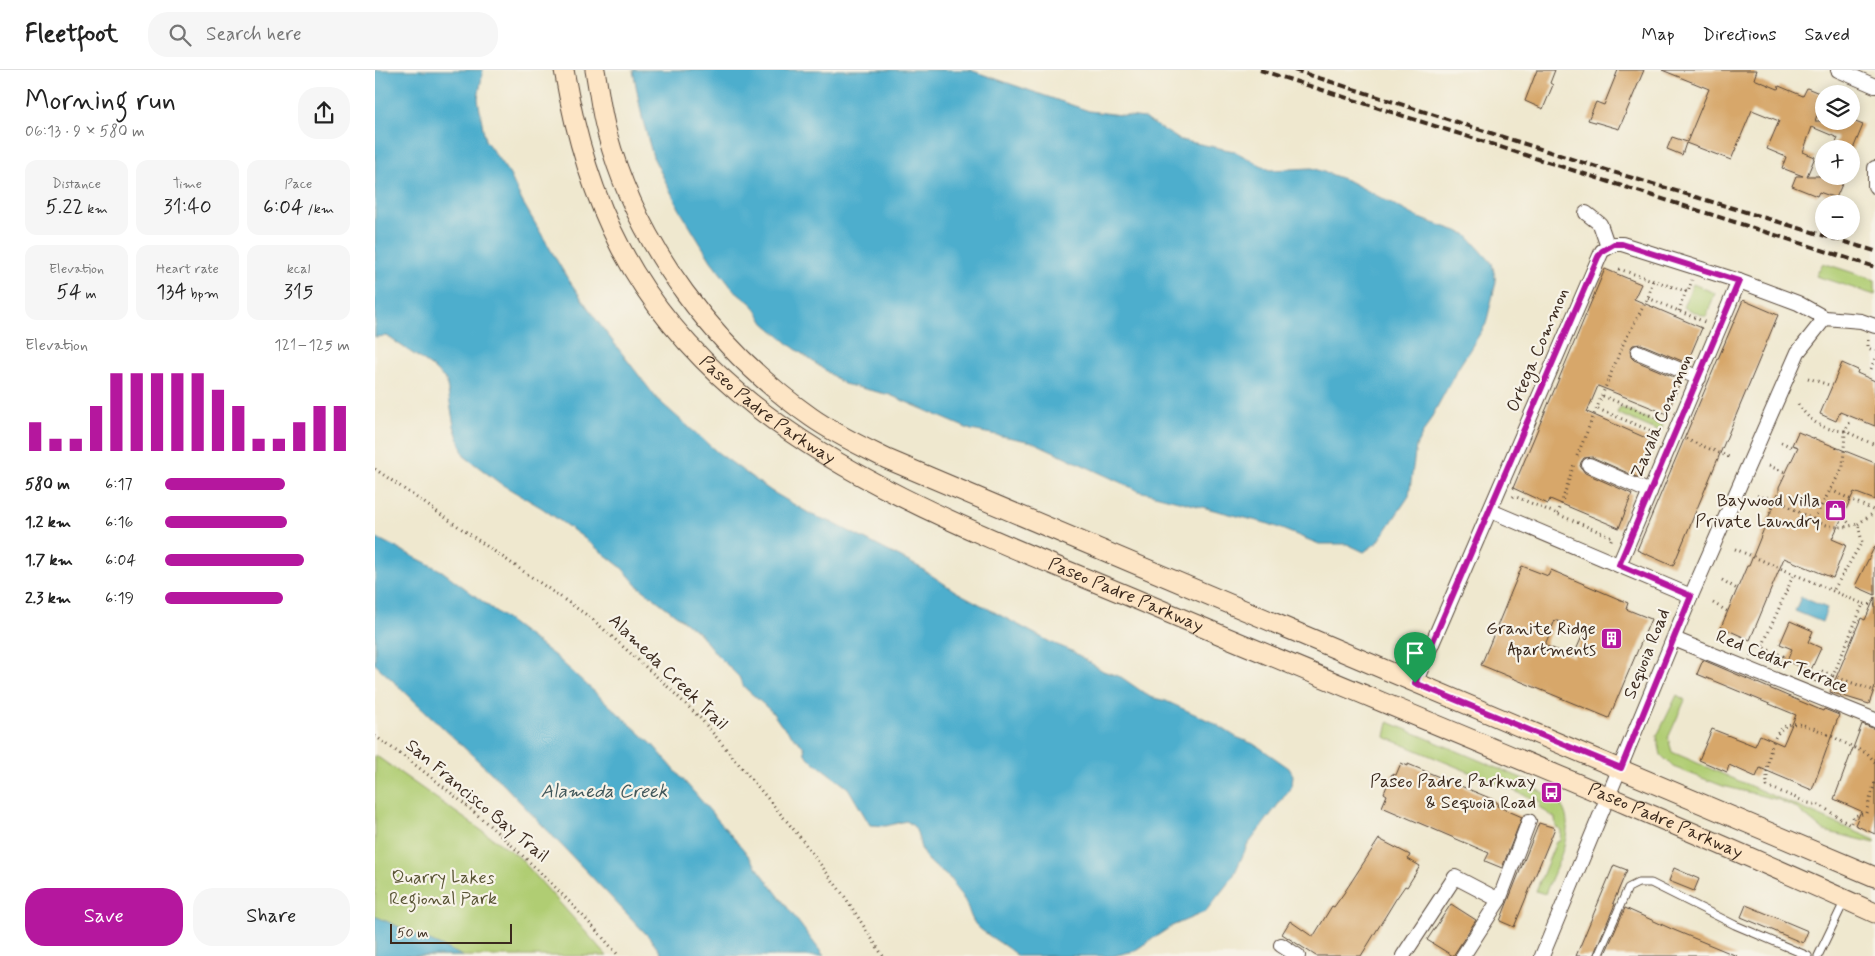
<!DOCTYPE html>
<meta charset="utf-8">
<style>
body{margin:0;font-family:Mynerve,sans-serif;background:#f6f6f6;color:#222;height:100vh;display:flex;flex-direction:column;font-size:19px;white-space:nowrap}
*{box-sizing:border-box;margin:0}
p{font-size:16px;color:#767676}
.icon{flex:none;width:28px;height:28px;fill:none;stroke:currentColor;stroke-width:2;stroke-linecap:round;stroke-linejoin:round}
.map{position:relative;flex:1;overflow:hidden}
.details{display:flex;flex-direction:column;background:#fff;width:375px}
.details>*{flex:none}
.tools{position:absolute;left:1440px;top:15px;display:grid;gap:10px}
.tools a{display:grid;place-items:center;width:45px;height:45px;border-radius:50%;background:#fff;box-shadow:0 2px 12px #0003;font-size:25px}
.scale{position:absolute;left:15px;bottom:12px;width:122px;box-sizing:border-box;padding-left:5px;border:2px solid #3b2a1e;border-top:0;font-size:14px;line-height:18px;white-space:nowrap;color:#3b2a1e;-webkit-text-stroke:4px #f7f3e8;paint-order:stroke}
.pin{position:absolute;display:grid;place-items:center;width:42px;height:42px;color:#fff;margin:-51px -21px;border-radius:50% 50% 50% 0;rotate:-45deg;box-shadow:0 0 5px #0007}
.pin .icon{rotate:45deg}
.round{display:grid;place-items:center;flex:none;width:52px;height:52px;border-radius:20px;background:#f6f6f6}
.overview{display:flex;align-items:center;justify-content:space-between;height:85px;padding:0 25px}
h1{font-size:28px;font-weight:600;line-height:38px}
.stats{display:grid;grid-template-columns:repeat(3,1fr);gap:8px;height:85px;padding:5px 25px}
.stats div{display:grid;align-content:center;border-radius:12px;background:#f6f6f6;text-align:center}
.stats b{font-size:21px;font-weight:600}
.stats small{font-size:14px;font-weight:400}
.stats p{font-size:14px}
.chart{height:140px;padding:10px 25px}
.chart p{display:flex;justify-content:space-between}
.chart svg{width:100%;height:90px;margin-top:5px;stroke:#b5179e;stroke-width:6}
.cta{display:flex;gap:10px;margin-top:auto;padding:10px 25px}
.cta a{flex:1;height:58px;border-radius:20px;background:#b5179e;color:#fff;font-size:20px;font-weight:600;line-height:58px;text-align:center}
.cta a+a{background:#f6f6f6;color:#222}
ul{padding:0 25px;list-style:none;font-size:16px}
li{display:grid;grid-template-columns:80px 60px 1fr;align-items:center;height:38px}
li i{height:12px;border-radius:6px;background:#b5179e}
header{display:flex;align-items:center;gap:30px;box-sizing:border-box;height:70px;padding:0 25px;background:#fff;border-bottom:1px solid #e0e0e0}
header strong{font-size:24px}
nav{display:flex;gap:28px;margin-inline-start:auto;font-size:18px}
.search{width:350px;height:45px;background:#f6f6f6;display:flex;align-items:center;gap:12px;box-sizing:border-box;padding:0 18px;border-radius:20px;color:#767676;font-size:19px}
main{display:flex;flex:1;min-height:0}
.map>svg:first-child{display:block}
</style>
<header>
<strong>Fleetfoot</strong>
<div class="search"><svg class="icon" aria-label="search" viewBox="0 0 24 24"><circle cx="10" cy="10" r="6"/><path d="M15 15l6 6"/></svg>Search here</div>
<nav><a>Map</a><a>Directions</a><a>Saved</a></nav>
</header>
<main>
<section class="details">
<div class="overview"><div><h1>Morning run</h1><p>06:13 · 9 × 580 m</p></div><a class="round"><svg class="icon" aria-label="share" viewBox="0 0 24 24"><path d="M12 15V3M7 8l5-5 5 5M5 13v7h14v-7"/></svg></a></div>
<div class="stats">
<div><p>Distance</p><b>5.22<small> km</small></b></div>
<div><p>Time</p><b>31:40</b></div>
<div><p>Pace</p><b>6:04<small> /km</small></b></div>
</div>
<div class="stats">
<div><p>Elevation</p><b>54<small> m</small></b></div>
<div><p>Heart rate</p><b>134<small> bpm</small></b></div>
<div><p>kcal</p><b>315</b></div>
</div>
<div class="chart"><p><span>Elevation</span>121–125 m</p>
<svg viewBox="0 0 160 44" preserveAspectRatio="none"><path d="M5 44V30M15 44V38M25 44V38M35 44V22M45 44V6M55 44V6M65 44V6M75 44V6M85 44V6M95 44V14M105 44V22M115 44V38M125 44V38M135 44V30M145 44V22M155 44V22"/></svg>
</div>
<ul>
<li><b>580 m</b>6:17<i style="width:65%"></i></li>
<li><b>1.2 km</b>6:16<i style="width:66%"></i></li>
<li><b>1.7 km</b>6:04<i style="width:75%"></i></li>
<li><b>2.3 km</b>6:19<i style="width:64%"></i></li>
</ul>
<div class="cta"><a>Save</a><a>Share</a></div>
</section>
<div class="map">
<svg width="1500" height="886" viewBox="0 0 1500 886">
<rect width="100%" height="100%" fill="#f7f3e8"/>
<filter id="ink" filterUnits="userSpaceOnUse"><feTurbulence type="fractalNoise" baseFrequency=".02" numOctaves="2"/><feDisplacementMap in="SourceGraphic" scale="10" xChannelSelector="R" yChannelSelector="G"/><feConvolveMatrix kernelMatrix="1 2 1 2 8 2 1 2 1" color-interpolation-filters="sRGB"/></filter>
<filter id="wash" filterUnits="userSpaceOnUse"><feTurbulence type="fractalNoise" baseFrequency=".0096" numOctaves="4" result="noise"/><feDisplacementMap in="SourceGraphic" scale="20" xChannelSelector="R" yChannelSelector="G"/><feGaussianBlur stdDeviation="1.12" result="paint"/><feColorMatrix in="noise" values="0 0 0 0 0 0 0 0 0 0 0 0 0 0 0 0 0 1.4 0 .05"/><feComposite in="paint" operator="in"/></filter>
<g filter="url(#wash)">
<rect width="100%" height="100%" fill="#efe8cf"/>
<g fill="#b0cd73" stroke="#767c48">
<path d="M1448,193L1500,210V225L1441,206Z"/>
<path d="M1318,214L1340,223L1331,247L1308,237Z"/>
<path d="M1245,337L1288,356L1285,362L1242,343Z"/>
<path d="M1302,625L1310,630L1293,668L1297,682L1500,770V773L1449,761L1421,738L1404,730L1348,716L1298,697L1286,685L1282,666Z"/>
<path d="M1013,652L1163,715L1151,717C1218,731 1187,782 1170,824L1161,821L1181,772L1185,771L1186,760L1181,757L1180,748L1164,737L1166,732L1010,667Z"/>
<path d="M0,685L144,787L232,886H0Z"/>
</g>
<g fill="#4eaecd" stroke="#446c76">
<path d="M0,0H108L103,29L110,70L135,105L147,131L191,206L223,252L282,329L342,382L396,421L437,445L456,452L544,497L580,521L675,572L697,581L728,601L746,607L775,627L791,631L839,653L861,667L881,675L914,698L918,705L917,716L872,776L858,807L830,842L797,856L759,881L738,886H642C632,875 604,862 599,852C594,845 593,834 588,828C584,821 579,819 578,811C569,803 551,792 547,781C542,768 545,758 531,751L511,756L495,755L473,718L436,690L430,684L429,677L406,655L397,642L369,617L364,607L343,586L323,562L263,516L247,498L205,465L167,438L126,414L89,386L79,356L71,310L56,296L12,266L0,267Z"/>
<path d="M258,0H595L714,41L769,48L805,70L859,81L895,100L937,98L974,111L1044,148L1091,164L1117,193L1121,212L1111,254L1082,300L1041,376L1034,426L1003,472L989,482L972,474H944L894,454L764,421L658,372L596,360L515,325L469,314L415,275L389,253L378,235L357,218L336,191L306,142L278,87L267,47Z"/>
<path d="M0,467L67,501L180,586L278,675L369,780L449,886H288L274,867L129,715L0,594Z"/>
<path d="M1426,527L1452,538L1447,552L1420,541Z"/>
<path d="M0,846L88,886H0Z"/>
</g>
<g id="blocks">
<g fill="#d7a76a" fill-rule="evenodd">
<path d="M1162,0H1180L1175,13L1178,15L1168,39L1150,31Z"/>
<path d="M1243,0H1269L1244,59L1213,50L1221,32L1229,35Z"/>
<path d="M1287,0H1382L1379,9L1403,19L1404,16L1428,26L1432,18L1449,25L1440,51H1478L1488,55L1478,79H1458L1463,68L1437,57L1428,82L1440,87L1432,106H1455L1468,112L1461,128L1444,122L1442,126L1417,116L1421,106H1428L1407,98L1411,87L1392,79L1404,51L1377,40L1356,90L1311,73L1307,85L1292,79L1297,67L1312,72L1334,19Z"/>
<path d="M1230,199L1266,214L1259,229L1327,258L1312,293L1266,274L1258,275L1255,279L1256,287L1259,290L1306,310L1292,344L1223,316L1212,342L1280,372L1264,408L1217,387L1209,388L1206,392L1205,396L1210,403L1257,424L1244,458L1175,429L1173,434L1138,418Z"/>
<path d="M1368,230L1403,245L1298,496L1262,480Z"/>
<path d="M1467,293L1483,300L1482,303L1500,311V356L1465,342L1461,351L1445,344Z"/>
<path d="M1423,362L1500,393V430L1479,422L1457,469L1471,475L1458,508L1409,488L1375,570L1346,557L1372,496H1374L1404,421V417L1423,377L1417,375Z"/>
<path d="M1500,476V525L1482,517L1481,514Z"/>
<path d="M1147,496L1173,506L1176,500L1253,533L1251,539L1276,549L1234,648L1106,595ZM1180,550L1209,562L1198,587L1170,575Z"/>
<path d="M1500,527V617L1494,634L1455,622L1486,548L1490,550Z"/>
<path d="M1415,551L1438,561L1433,572L1446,578L1435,602L1412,591L1417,579L1405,574Z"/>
<path d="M1328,590L1448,641L1449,639L1464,645L1437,720L1385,698L1381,707L1354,695L1352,702L1324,690L1337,659L1380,676L1385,665L1408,675L1421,645L1322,604Z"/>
<path d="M1487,654L1500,659V764L1480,755L1486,741L1459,729Z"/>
<path d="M1026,693L1033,696V694L1117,729L1123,733L1122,736L1147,747L1127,798L1110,791L1114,783L1007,737L1012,725L1009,723L1017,704L1021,705Z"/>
<path d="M1164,753L1180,758L1139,857L1125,851Z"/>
<path d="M1004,769L1035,785L1033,789L1045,796L1032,817L1030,816L1021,829L986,886H941L907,864L915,851L938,867L957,836L959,837L969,823Z"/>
<path d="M1239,795L1252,800L1238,833L1240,834L1218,886H1201Z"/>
<path d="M1299,798L1324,809L1319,821L1294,811Z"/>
<path d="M1076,834L1101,850L1078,886L1052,870Z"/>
<path d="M1371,835L1433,861L1428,873L1366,847Z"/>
<path d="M1250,838L1299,860L1362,886H1229Z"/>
</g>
</g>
</g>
<g filter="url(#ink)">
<use href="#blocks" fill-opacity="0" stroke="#564639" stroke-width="1"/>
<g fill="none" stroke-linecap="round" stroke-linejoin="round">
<defs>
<g id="service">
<path d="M1223,886L1253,818L1263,813H1276L1360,855L1433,886"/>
<path d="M1443,886L1470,830"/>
</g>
<g id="minor">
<path d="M1463,0L1500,16"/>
<path d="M1500,116V98"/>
<path d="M1211,143L1225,154L1233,177"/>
<path d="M1263,282L1324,308"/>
<path d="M1214,395L1275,422"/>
<path d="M1116,441L1316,526"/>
<path d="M1244,495L1364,211"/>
<path d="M1299,569L1500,650"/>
<path d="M1040,613L1227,181L1239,174H1247L1364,211L1423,233L1450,248L1486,251L1500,256"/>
<path d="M906,875L923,886"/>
<path d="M1028,886L1080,807L1124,830"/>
<path d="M1088,886L1124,830L1154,751"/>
<path d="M1167,886L1316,526L1423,282L1450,248"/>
</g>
<g id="secondary">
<path id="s1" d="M189,0C212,134 259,233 364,323C477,420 641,478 777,536C1018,638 1262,735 1500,843"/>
<path d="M220,0C224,21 226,43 232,63C262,176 341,280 436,347C460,364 486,376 512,389L1500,807"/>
</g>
</defs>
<use href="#service" stroke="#564639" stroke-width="9"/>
<use href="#minor" stroke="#564639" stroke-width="16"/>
<use href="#secondary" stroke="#564639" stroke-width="21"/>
<g stroke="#564639" stroke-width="3" stroke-dasharray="1 4" stroke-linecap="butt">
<path d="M1244,199L1313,222L1317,210"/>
<path d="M1273,228L1332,253"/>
<path d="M1304,241L1311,221"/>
<path d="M1493,270V278L1500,281"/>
<path d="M1496,299L1500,288"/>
<path d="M1433,308L1454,315"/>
<path d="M1228,326L1289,351"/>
<path d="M1423,334C1435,352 1448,360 1470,361L1476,350"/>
<path d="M1223,339L1286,365"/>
<path d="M1311,369L1354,387"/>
<path d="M1406,372L1419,378"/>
<path d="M1202,386L1249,272L1273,228L1278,210"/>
<path d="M1394,396L1410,402"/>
<path d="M0,399L216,548L292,616L326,649L425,767L470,827L508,886"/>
<path d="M1456,420L1500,441"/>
<path d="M1382,426C1413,427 1436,458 1467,457C1472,457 1478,455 1483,454L1487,472L1458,521"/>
<path d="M1138,427L1139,426L1237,467L1235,473"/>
<path d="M1395,443L1402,429"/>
<path d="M1183,444L1199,394"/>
<path d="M1469,448L1476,455"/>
<path d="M1439,449L1468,397L1470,361L1500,375"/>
<path d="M1483,454L1500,442"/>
<path d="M1360,479L1419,504"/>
<path d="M1347,510L1362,519"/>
<path d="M1338,533L1352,541"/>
<path d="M1500,535L1488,534L1458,606L1500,621"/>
<path d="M1376,586L1380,575L1387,577"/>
<path d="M1404,596L1408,586L1387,577L1419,504L1488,534"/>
<path d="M1440,612L1445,600L1458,606"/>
<path d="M0,666C91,729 172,803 244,886"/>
<path d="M1500,692L1492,683C1472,676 1442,656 1423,654C1395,650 1391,697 1392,716L1433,733L1445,735L1475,755L1479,746L1491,743L1500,712"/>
</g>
<use href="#service" stroke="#fff" stroke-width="7"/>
<use href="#minor" stroke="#fff" stroke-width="14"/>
<use href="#secondary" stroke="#fde5c5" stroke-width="19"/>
<g stroke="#3b2a1e" stroke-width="4" stroke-dasharray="8 4" stroke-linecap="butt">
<path d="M885,0L1500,197"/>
<path d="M919,0L1228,99L1500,181"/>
</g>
</g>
</g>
<g fill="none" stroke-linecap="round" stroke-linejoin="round" filter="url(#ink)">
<defs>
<path id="route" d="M1239,174H1247L1364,211L1244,495L1316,526L1246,698L1040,613L1223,187L1227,181Z"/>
</defs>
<use href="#route" stroke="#fff" stroke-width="10"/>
<use href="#route" stroke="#b5179e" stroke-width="6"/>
</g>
<defs>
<symbol id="shop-square" viewBox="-11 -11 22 22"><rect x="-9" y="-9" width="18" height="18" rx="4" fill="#b5179e" stroke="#f7f3e8"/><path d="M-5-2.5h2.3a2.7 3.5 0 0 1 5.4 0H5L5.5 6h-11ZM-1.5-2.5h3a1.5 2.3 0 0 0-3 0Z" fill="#fff"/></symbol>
<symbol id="building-square" viewBox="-11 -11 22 22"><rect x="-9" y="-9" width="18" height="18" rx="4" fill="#b5179e" stroke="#f7f3e8"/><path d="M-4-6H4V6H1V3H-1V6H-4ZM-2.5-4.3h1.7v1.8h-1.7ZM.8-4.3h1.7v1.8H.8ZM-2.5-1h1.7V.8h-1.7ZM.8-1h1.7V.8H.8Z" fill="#fff"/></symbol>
<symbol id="bus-square" viewBox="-11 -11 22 22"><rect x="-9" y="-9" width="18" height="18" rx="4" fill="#b5179e" stroke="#f7f3e8"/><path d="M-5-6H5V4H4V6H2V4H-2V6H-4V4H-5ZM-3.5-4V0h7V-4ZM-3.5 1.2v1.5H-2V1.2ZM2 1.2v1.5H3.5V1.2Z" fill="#fff"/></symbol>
</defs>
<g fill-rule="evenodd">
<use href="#shop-square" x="1448" y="428" width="25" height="25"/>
<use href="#building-square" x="1224" y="556" width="25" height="25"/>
<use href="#bus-square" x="1164" y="710" width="25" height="25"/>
</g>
<g text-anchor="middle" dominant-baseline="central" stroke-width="4.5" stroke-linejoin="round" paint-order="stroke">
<g font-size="18" fill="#3b2a1e" stroke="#f7f3e8">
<text transform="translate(1163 280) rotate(-67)">Ortega Common</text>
<text stroke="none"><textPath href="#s1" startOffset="409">Paseo Padre Parkway</textPath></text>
<text transform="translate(1287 346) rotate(-67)">Zavala Common</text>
<text stroke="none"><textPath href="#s1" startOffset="814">Paseo Padre Parkway</textPath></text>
<text transform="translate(1272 584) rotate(-68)">Sequoia Road</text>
<text transform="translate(1407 592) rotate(22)">Red Cedar Terrace</text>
<text transform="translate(293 602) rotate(44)">Alameda Creek Trail</text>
<text transform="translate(102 731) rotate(40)">San Francisco Bay Trail</text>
<text stroke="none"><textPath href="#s1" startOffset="1399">Paseo Padre Parkway</textPath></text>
</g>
<g font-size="18" fill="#3b2a1e" stroke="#f7f3e8" text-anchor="end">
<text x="1445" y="431">Baywood Villa<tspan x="1445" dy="21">Private Laundry</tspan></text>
<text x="1221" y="559">Granite Ridge<tspan x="1221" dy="21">Apartments</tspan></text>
<text x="1161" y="712">Paseo Padre Parkway<tspan x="1161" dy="21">&amp; Sequoia Road</tspan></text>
</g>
<g font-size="18" fill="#585333" stroke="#f7f3e8">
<text x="68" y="808">Quarry Lakes<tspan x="68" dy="21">Regional Park</tspan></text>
</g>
<g font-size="19" font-style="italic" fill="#42585b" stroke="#f7f3e8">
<text x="229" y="721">Alameda Creek</text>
</g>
</g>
</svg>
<div class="tools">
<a><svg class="icon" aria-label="layers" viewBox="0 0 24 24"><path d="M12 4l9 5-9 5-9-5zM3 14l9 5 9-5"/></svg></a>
<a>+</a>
<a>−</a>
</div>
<div class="scale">50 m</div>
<div class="pin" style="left:1040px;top:613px;background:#1e9e55"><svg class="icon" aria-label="arrive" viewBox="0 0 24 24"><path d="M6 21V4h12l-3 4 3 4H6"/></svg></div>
</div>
</main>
